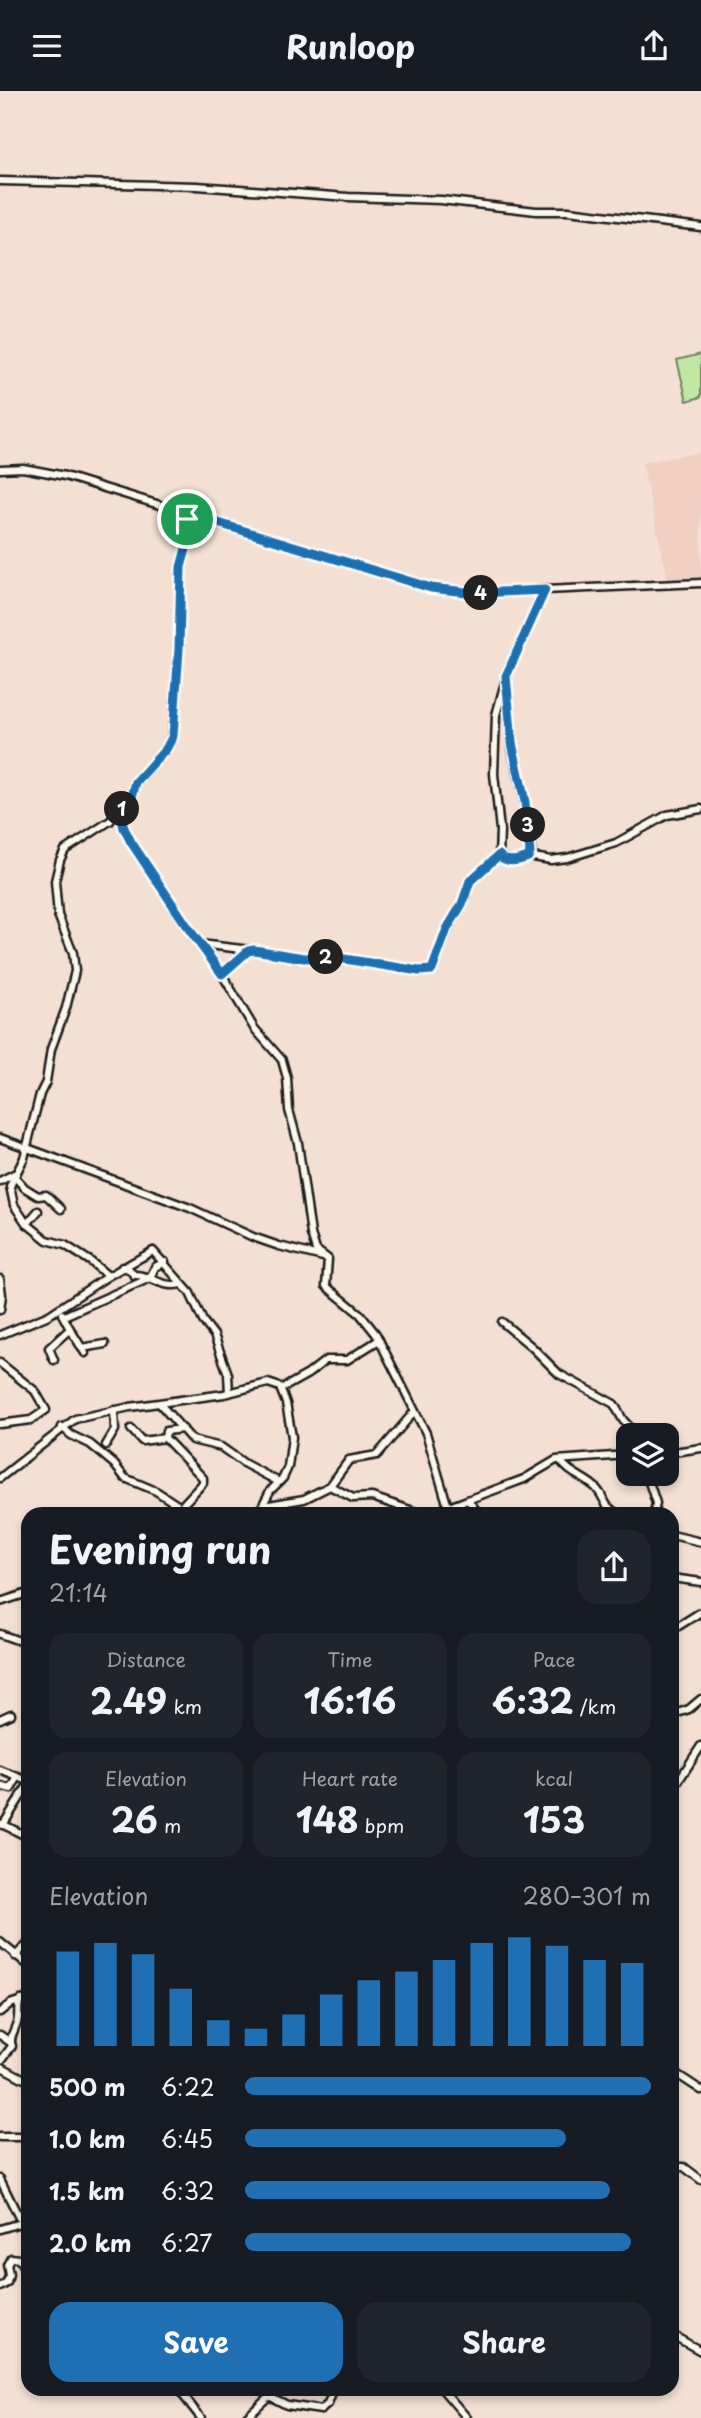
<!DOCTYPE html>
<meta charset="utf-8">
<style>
body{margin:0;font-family:"Playpen Sans",sans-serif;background:#20242c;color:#f1f3f6;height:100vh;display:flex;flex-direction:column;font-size:26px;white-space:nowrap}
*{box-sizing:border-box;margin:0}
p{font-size:23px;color:#9ea1a6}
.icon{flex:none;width:38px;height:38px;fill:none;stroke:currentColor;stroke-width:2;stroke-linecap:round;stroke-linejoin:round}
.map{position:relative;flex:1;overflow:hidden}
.side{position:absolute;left:21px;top:1416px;width:658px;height:889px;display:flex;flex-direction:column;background:#171b24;border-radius:21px;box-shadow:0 4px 10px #0003}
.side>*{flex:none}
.tools{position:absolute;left:616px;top:1332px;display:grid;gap:14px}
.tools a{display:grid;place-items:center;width:63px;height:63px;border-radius:14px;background:#171b24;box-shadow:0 4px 10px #0003;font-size:35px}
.pin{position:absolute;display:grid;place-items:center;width:60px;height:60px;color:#fff;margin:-30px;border:4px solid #fff;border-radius:50%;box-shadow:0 2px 7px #0007}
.km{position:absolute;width:35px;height:35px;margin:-18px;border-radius:50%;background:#222;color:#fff;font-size:19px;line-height:35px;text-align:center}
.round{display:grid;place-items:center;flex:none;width:74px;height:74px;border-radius:21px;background:#20242c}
.summary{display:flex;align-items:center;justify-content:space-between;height:119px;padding:0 28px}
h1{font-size:38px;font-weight:700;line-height:52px}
.stats{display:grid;grid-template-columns:repeat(3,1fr);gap:10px;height:119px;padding:7px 28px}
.stats div{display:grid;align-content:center;border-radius:18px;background:#20242c;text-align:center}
.stats b{font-size:35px;font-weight:700}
.stats small{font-size:19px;font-weight:400}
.stats p{font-size:19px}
.chart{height:196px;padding:14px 28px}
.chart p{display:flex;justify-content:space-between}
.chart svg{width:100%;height:126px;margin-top:7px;stroke:#1f6fb2;stroke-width:6}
.action{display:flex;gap:14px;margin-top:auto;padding:14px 28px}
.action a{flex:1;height:80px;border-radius:21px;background:#1f6fb2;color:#fff;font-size:28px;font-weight:700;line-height:80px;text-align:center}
.action a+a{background:#20242c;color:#f1f3f6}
ul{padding:0 28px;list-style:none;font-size:23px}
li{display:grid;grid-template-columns:112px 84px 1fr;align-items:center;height:52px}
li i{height:18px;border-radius:9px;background:#1f6fb2}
header{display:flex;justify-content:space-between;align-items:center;height:91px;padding:0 28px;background:#171b24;font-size:32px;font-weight:700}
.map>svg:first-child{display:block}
</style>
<header><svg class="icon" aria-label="menu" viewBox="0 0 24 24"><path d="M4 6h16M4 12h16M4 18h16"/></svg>Runloop<svg class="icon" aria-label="share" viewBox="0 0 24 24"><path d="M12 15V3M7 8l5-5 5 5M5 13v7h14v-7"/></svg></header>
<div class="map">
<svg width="701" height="2327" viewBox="0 0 701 2327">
<rect width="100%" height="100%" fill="#f4e0d3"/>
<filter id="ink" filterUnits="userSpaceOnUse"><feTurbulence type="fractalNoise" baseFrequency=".0143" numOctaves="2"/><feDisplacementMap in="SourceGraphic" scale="14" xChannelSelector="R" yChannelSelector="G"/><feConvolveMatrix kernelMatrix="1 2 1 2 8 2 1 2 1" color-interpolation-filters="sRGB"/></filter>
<g filter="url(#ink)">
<path fill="#efd0c1" d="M701,361V486L668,488L642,372Z"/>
<path fill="#c1e8a3" stroke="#6e8260" stroke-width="2" d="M701,263V306L687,310L677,269Z"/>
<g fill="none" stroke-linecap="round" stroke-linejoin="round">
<defs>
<g id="minor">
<path d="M0,90L197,95L348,106L441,109L536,120H568L701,136"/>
<path d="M0,378L23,377L65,385L431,497L453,500L500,501L701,492"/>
<path d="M545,499L509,577L496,624L494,683L500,739L499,765L512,770L533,766L551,769L567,767L616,752L667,724L701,718"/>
<path d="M506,586L512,658L526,719L531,759L528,766"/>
<path d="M120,720L124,737L131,751L189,838L222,883L254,937L282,969L287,987L289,1019L298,1052L311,1143L316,1159L328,1168L326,1195L360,1223L376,1243L426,1342L448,1416"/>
<path d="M200,853L250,859"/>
<path d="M222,883L248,860L254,859L304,867H337L419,880L432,879L448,838L462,813L470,790L499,764"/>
<path d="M0,1047L190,1117L253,1146L279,1155L323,1166"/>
<path d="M14,1085L25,1097L38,1105L46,1104L61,1118"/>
<path d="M0,1090L14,1083"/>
<path d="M27,1133L38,1120"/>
<path d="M122,1176L129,1178L134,1184C150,1183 162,1198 181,1193"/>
<path d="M108,1185L90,1170L65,1154L47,1149L26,1132L14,1114L10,1095L24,1067L40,1003L46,991L51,958L66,917L75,880L73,862L58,824L55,790L60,769L65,759L110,730L120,720L132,706L136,691L166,658L172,645L179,558L181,476L186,458L187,428L192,424"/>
<path d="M0,1188L2,1204L0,1219"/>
<path d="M64,1225L150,1187L155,1176L165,1171"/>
<path d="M502,1231L532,1256L559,1283L614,1313L623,1329L637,1344"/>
<path d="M70,1238L85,1262"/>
<path d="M0,1244L49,1224L108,1185L153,1160L190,1202L203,1230L214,1244L228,1283L229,1302"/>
<path d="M82,1257L105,1253"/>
<path d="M54,1269L49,1257L70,1238L62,1223"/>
<path d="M0,1272L35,1300L46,1319L31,1329L0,1333"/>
<path d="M160,1313L192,1349L221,1356L245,1373L279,1391"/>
<path d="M62,1336L71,1344L90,1353L114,1373L125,1387L156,1400L179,1415"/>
<path d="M131,1338L142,1350L165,1347"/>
<path d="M106,1354L115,1339L114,1319"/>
<path d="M667,1362L701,1357"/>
<path d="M560,1369C569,1383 585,1386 596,1397C607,1409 601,1413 618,1423"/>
<path d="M646,1382L656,1412L654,1423"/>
<path d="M0,1387L75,1328L130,1316L224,1303L268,1292L283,1297L308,1283L326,1269H347L379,1249"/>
<path d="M330,1395L349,1369L377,1364L414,1321"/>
<path d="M468,1409L479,1423"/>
<path d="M263,1415L304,1408L330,1395L353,1407L372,1406L422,1423"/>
<path d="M174,1423L203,1392V1387L165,1347L166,1340L183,1338"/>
<path d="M258,1423L270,1400L283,1387L288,1376L292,1346L286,1312L280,1297"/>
<path d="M430,1423L524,1388L556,1369L628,1364"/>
<path d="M672,1444L701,1451"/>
<path d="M672,1487L701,1491"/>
<path d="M0,1511L28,1502"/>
<path d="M672,1539L701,1521"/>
<path d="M0,1543L28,1553"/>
<path d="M672,1624L689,1618L701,1608"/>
<path d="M0,1628L11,1623"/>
<path d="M0,1679L28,1690"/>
<path d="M0,1695L11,1698L18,1686"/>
<path d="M672,1700L701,1655"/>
<path d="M2,1733L28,1746"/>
<path d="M3,1734L28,1694"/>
<path d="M0,1851L28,1874"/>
<path d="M15,1865L28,1853"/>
<path d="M0,1921L10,1913L28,1907"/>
<path d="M0,1944L10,1951"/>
<path d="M0,1971L12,1955C8,1945 17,1937 18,1927C19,1919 17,1916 20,1909"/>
<path d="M0,1975L28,1990"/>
<path d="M672,1980L701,1999"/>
<path d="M0,2046H28"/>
<path d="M672,2076H684L701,2089"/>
<path d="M0,2088L28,2145"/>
<path d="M0,2138L20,2132"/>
<path d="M0,2196L7,2192L9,2184L7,2174L11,2167L19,2168L28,2186"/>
<path d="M672,2244L701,2260"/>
<path d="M178,2298L201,2327"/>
<path d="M442,2298L467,2327"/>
<path d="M269,2305L287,2314L321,2319L328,2313L334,2298"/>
<path d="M245,2327L269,2305L273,2298"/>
</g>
</defs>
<use href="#minor" stroke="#1c1c1c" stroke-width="11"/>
<use href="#minor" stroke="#fbf7ec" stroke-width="6"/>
</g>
</g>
<g fill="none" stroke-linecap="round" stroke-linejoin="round" filter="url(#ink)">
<defs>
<path id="route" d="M192,424L431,497L475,502L545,499L506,585L512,652L525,711L530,762L528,766C518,770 506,773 499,764L470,790L462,813L447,838L432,879L419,880L332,866L304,867L254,859L248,860L222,883L189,838L131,751L124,737L120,720L132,706L136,691L166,658L173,645L179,558L181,476L186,458L187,428Z"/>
</defs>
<use href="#route" stroke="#fff" stroke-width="14"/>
<use href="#route" stroke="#1f6fb2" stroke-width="9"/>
</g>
</svg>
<div class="tools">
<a><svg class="icon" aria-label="layers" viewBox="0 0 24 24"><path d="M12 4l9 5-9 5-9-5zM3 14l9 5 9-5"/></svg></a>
</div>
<div class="pin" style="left:187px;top:428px;background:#1e9e55"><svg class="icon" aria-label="arrive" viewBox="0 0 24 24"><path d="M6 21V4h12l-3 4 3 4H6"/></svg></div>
<b class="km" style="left:122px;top:718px">1</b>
<b class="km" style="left:326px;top:866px">2</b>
<b class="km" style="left:528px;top:734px">3</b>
<b class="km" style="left:481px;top:502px">4</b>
<section class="side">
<div class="summary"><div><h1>Evening run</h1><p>21:14</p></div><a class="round"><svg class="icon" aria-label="share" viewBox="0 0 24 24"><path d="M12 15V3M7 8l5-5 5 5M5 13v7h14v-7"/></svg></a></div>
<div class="stats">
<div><p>Distance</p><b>2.49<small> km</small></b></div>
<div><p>Time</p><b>16:16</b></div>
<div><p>Pace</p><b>6:32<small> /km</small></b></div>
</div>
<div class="stats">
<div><p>Elevation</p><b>26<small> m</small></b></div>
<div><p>Heart rate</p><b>148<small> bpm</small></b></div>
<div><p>kcal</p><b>153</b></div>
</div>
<div class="chart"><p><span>Elevation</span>280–301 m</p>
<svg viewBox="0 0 160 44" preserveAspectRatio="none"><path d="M5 44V11M15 44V8M25 44V12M35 44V24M45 44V35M55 44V38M65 44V33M75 44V26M85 44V21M95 44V18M105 44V14M115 44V8M125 44V6M135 44V9M145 44V14M155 44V15"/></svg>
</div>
<ul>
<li><b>500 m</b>6:22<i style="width:100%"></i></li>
<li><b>1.0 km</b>6:45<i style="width:79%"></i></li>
<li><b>1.5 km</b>6:32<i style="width:90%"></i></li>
<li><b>2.0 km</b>6:27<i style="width:95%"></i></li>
</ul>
<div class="action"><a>Save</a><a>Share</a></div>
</section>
</div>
